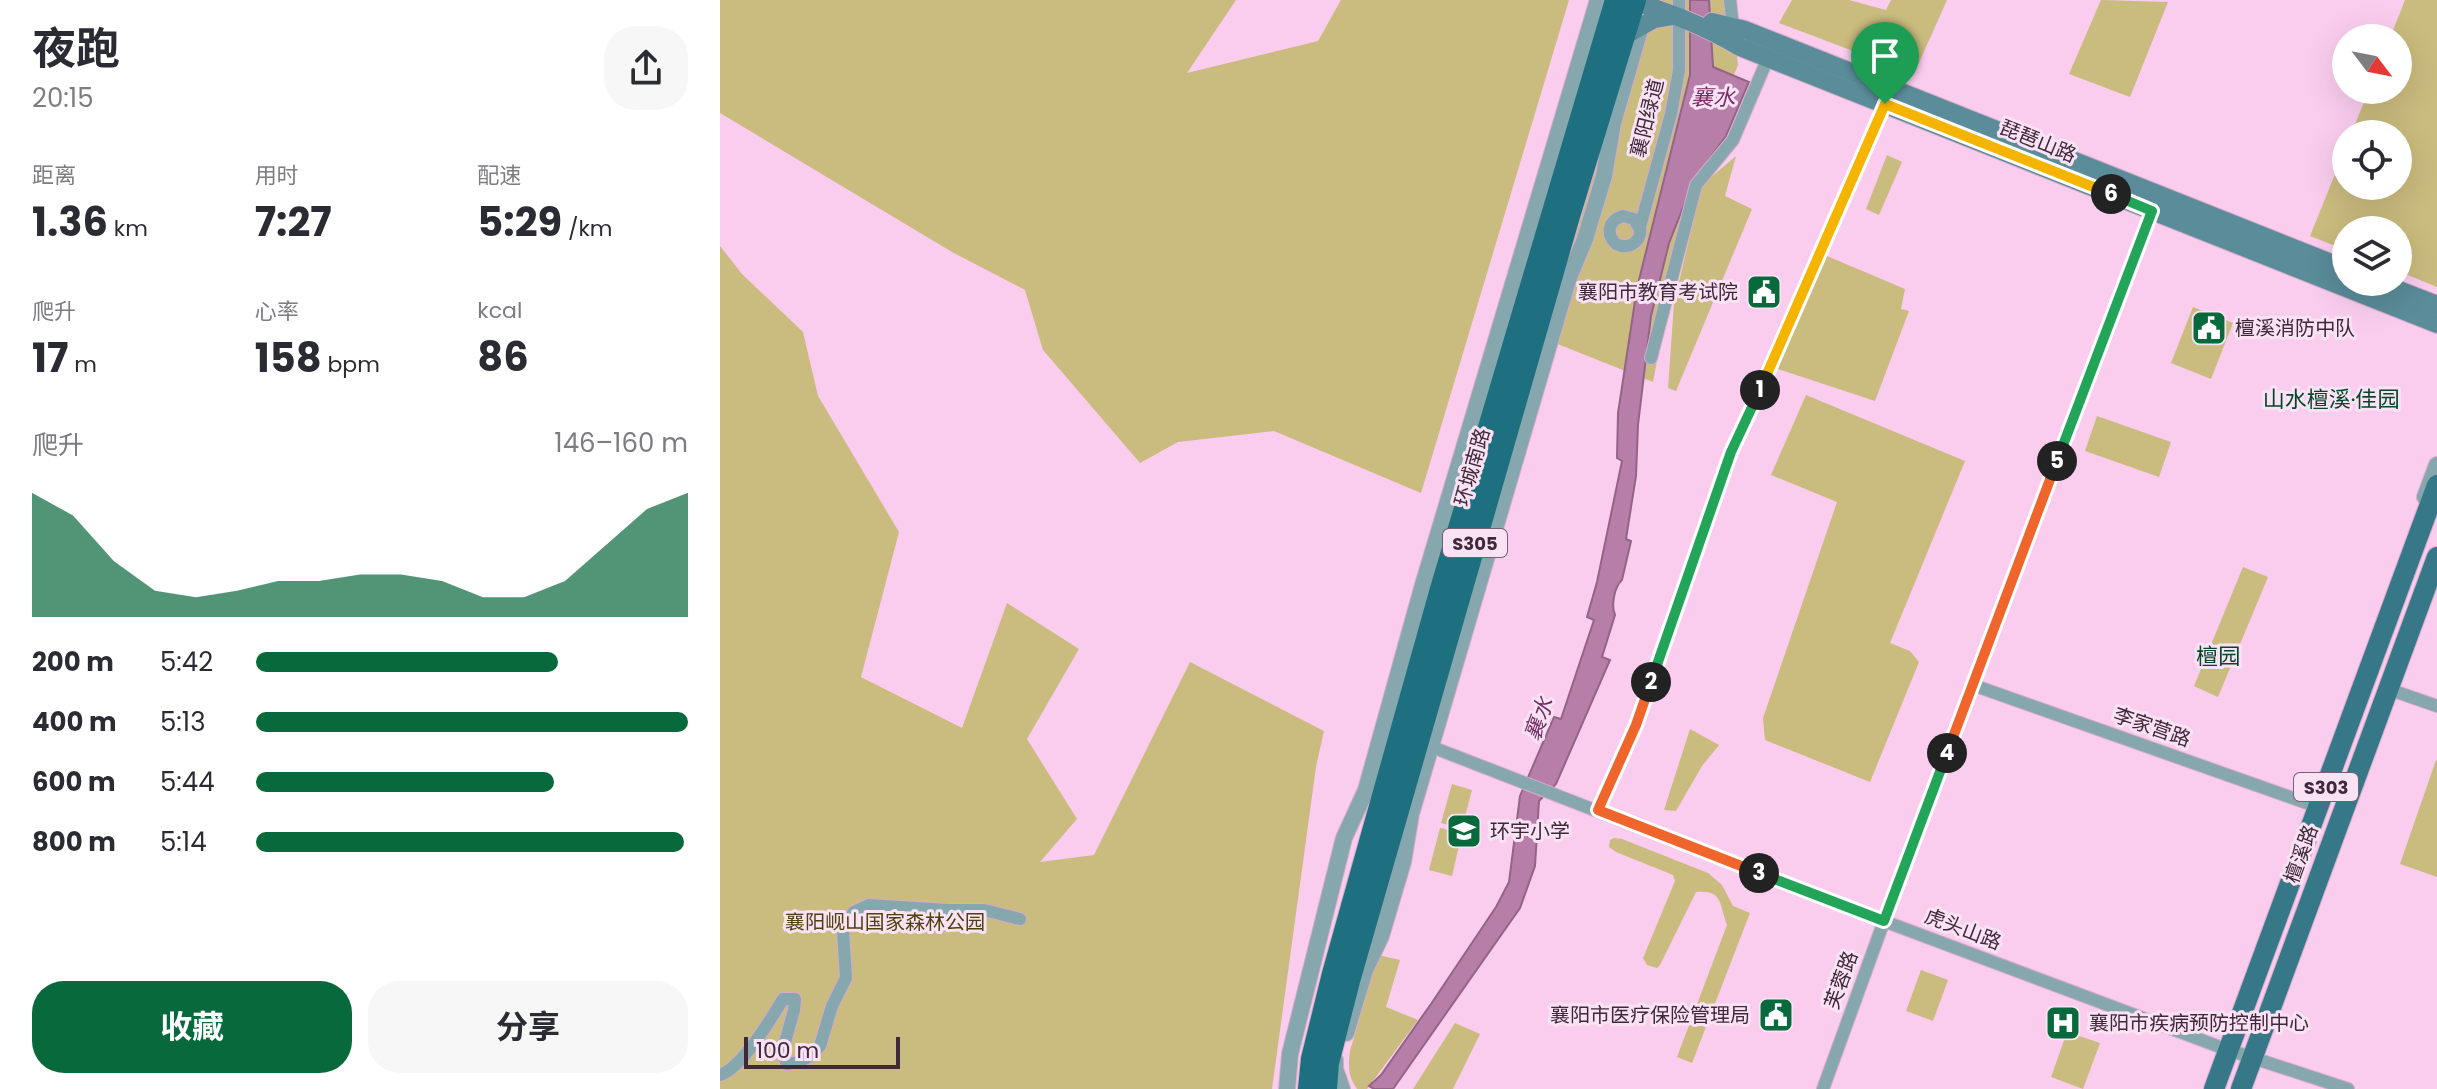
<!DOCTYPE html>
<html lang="zh">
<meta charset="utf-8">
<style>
body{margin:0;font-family:Poppins,"Noto Sans SC",sans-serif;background:#f7f7f7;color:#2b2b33;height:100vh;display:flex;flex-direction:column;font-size:30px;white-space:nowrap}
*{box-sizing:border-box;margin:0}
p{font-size:26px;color:#7c7c81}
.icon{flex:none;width:44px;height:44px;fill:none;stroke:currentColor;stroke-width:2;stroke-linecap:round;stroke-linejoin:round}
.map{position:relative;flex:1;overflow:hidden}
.side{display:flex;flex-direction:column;background:#fff;width:720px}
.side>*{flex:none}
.needle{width:52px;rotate:122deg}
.fabs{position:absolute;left:1612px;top:24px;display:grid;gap:16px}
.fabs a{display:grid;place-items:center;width:80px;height:80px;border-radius:50%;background:#fff;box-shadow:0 8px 32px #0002;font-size:40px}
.scale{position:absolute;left:24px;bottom:20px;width:156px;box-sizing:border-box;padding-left:8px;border:4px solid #3f2939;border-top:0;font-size:22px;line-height:28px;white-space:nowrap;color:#3f2939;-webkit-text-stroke:6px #f9e2f3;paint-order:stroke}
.pin{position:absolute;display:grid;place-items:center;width:68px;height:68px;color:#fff;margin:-82px -34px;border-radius:50% 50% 50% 0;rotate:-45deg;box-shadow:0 0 8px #0007}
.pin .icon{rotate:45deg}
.km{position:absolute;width:40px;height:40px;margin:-20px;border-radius:50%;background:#222;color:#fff;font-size:22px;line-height:40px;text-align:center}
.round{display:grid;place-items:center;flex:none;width:84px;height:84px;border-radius:32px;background:#f7f7f7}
.overview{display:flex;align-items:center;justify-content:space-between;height:136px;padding:0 32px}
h1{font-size:44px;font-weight:700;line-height:60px}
.metrics{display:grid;grid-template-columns:repeat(3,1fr);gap:12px;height:136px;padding:8px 32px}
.metrics div{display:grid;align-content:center}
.metrics b{font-size:40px;font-weight:700}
.metrics small{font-size:22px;font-weight:400}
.metrics p{font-size:22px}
.chart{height:224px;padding:16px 32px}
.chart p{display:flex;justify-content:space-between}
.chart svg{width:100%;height:144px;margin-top:8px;fill:#08693d;opacity:.7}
.cta{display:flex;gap:16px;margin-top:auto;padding:16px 32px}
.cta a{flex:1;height:92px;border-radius:32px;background:#08693d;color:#fff;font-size:32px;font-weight:700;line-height:92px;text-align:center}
.cta a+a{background:#f7f7f7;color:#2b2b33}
ul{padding:0 32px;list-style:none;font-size:26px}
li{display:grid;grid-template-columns:128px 96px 1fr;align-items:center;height:60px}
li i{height:20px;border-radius:10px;background:#08693d}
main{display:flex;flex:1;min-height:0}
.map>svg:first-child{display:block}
</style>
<main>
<section class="side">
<div class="overview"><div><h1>夜跑</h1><p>20:15</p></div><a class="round"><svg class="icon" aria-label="share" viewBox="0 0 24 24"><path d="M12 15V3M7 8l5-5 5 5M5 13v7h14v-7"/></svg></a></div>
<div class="metrics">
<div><p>距离</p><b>1.36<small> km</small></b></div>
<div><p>用时</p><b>7:27</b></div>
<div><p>配速</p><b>5:29<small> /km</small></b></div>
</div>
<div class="metrics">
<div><p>爬升</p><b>17<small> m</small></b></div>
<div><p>心率</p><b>158<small> bpm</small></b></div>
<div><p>kcal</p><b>86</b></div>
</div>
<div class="chart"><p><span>爬升</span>146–160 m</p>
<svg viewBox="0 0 160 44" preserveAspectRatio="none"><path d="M0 44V6L10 13L20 27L30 36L40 38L50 36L60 33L70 33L80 31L90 31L100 33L110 38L120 38L130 33L140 22L150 11L160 6V44z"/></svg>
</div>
<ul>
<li><b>200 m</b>5:42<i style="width:70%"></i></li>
<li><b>400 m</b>5:13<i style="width:100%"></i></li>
<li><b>600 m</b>5:44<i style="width:69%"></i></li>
<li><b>800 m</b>5:14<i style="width:99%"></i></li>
</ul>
<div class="cta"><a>收藏</a><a>分享</a></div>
</section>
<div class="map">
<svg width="1717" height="1089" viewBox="0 0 1717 1089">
<rect width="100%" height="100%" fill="#facdee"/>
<g fill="#cabb7e">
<path d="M0,0H516L467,73L598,41L621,0H849L701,493L554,431L458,442L420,463L323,350L305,290L232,252L0,113Z"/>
<path d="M915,0H1010L1018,65L970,184L933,382L815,335Z"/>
<path d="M1072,0H1129L1166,10L1171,0H1227L1194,74L1059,23Z"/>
<path d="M1381,0L1448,2L1410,97L1349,74Z"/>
<path d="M1685,0H1717V287L1678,271V230H1626V250L1590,236L1626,147V186H1678V134H1631L1649,90H1678V38H1670Z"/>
<path d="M1167,155L1182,162L1159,215L1146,209Z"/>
<path d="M1016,156L1005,196L1032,209L956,391L948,388L954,303L982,185Z"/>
<path d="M0,246L22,274L83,332L98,396L179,532L141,677L242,728L287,603L359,649L307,739L357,819L320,862L374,855L470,662L604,731L596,767L552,1089H0Z"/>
<path d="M1107,256L1185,289L1181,309L1189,311L1155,401L1055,368Z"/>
<path d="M1473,307L1513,323L1491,379L1451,363Z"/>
<path d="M1086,395L1245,461L1170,643L1190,651L1199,662L1150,782L1045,740L1043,718L1117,502L1051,475Z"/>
<path d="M1377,416L1451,442L1439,477L1365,451Z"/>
<path d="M1523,567L1548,577L1498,697L1474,686Z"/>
<path d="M970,729L999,745L982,766L956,811L944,810Z"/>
<path d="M1716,760L1717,761V877L1680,864Z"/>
<path d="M732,784L752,790L742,828L721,823Z"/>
<path d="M720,828L742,833L732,876L709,870Z"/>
<path d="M894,838L902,839L988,873L1002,885L1013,906L1030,913L972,1063L957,1057L1007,925C999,903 1003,890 976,892L940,965L937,968L927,965L923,958L955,881L953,875L896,852L889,847L890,840Z"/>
<path d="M658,955L680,960L666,1007L698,1020L647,1089H637C628,1077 628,1066 630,1051Z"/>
<path d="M1201,970L1228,980L1213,1021L1186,1011Z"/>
<path d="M735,1023L760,1034L733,1089H693Z"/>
<path d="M1347,1032L1380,1043L1363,1089L1331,1077Z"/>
</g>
<path fill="#b77ea9" stroke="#936487" stroke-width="2" d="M970,0H989L993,67L1029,82L1006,136L974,180L949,243L931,316L918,425L916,476L906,539L911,541L902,580C894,587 891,606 895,615L882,657L890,660L836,784L819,801L815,866L800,908L673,1089H654L649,1086L661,1075L711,1004L776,907L789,882L800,796L834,717L841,719L874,620L867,617L877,582L902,461L897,458L898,413L917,288L970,75Z"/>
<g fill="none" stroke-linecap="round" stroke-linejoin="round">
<defs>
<g id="minor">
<path d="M1010,0L1013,27L1017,31"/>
<path d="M919,228L914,219L903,216C889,220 885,233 896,244C909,250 922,242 920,227L951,114L959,70V0"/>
<path d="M931,358L976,185L1013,140L1048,58L1043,53"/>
<path d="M1253,685L1598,807"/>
<path d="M1668,689L1717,706"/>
<path d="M712,747L1073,887L1500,1047L1628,1089"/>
<path d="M878,810L916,725L1011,452L1165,104"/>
<path d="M0,1075C22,1068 51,1019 63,999H75L74,1010L62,1053L67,1064L79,1062L90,1056L100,1046L112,1006L126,978L123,930L134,912L149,905L227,910H264L300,919"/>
<path d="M1103,1089L1164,921L1432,211"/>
</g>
<g id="tertiary">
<path d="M1705,497L1717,465"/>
<path d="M626,1033L645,970L661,936L683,862L691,814L848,280L865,239L884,176L893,123L921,26"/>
<path d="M615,1060V1069L622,1089"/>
<path d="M567,1089L570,1054L624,838L646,790L703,585L878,0"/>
</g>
<g id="secondary">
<path d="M908,0C947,11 985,26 1020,47L1717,324"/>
<path d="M992,22L1025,30L1626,269"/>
<path d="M904,36L934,19L952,16"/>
<path d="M1658,282L1717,305"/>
</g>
<g id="primary">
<path d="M1494,1089L1717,485"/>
<path d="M1521,1089L1717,557"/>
</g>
<g id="trunk">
<path d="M589,1089L592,1059L613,974L721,589L896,0"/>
<path d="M606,1089L608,1063L629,981L849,216L915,0"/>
</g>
</defs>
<use href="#minor" stroke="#d5acca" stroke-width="14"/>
<use href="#tertiary" stroke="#d5acca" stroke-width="18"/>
<use href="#secondary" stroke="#d5acca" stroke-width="20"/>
<use href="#primary" stroke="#d5acca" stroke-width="22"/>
<use href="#trunk" stroke="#d5acca" stroke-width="24"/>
<use href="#minor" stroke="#87a7af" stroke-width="12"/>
<use href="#tertiary" stroke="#87a7af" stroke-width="16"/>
<use href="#secondary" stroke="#5a8c99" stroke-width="18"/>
<use href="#primary" stroke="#377888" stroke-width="20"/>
<use href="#trunk" stroke="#1e7081" stroke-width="22"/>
</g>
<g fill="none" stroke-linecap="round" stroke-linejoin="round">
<defs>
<path id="split-1" d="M1040,390L1165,104"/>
<path id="split-2" d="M931,682L1011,452L1040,390"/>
<path id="split-3" d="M931,682L916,725L878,810L1039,873"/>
<path id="split-4" d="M1039,873L1164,921L1227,753"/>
<path id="split-5" d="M1227,753L1337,461"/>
<path id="split-6" d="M1337,461L1432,211L1391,194"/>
<path id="split-7" d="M1165,104L1391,194"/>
</defs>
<use href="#split-1" stroke="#fff" stroke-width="16"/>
<use href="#split-2" stroke="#fff" stroke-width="16"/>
<use href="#split-3" stroke="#fff" stroke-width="16"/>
<use href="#split-4" stroke="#fff" stroke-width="16"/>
<use href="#split-5" stroke="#fff" stroke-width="16"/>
<use href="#split-6" stroke="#fff" stroke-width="16"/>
<use href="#split-7" stroke="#fff" stroke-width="16"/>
<use href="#split-1" stroke="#f5b400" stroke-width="10"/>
<use href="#split-2" stroke="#22a559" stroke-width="10"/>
<use href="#split-3" stroke="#f0652b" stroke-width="10"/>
<use href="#split-4" stroke="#22a559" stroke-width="10"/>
<use href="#split-5" stroke="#f0652b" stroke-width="10"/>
<use href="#split-6" stroke="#22a559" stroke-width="10"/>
<use href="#split-7" stroke="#f5b400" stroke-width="10"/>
</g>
<defs>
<symbol id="civic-square" viewBox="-11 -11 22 22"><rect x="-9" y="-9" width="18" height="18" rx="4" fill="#08693d" stroke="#f9e2f3"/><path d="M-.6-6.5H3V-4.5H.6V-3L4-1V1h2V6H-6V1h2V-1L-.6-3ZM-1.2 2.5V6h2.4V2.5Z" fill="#fff"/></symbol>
<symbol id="school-square" viewBox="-11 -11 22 22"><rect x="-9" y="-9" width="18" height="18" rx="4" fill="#08693d" stroke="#f9e2f3"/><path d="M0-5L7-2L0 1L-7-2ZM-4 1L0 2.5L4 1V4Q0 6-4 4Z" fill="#fff"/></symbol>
<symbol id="hospital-square" viewBox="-11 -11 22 22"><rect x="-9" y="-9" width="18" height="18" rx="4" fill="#08693d" stroke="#f9e2f3"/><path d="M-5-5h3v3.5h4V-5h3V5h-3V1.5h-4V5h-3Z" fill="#fff"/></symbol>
</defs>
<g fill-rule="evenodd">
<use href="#civic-square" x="1024" y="272" width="40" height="40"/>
<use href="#civic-square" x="1469" y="308" width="40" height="40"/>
<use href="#school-square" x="724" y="811" width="40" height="40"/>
<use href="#civic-square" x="1036" y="995" width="40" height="40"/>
<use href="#hospital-square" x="1323" y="1003" width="40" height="40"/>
</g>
<g text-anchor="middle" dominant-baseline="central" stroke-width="6" stroke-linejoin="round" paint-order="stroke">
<g fill="#f9e2f3" stroke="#776071" stroke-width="2">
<rect x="723" y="529" width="64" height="28" rx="6"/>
<rect x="1574" y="773" width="64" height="28" rx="6"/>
</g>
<g font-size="18" font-weight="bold" fill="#3f2939">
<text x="755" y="543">S305</text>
<text x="1606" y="787">S303</text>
</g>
<g font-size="20" fill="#3f2939" stroke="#f9e2f3">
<text transform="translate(927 118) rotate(-76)">襄阳绿道</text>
<text transform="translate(1318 141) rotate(22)">琵琶山路</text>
<text transform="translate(752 467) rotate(-74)">环城南路</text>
<text transform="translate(1432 727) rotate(19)">李家营路</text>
<text transform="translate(1581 854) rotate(-70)">檀溪路</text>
<text transform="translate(1243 929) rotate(21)">虎头山路</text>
<text transform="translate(1121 980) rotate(-70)">芙蓉路</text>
</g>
<g font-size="20" fill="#3f2939" stroke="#f9e2f3" text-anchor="start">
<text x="1018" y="292" text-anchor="end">襄阳市教育考试院</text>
<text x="1515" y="328">檀溪消防中队</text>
<text x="770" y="831">环宇小学</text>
<text x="1030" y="1015" text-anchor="end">襄阳市医疗保险管理局</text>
<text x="1369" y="1023">襄阳市疾病预防控制中心</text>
</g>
<g font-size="20" fill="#4e420b" stroke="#f9e2f3">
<text x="165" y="922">襄阳岘山国家森林公园</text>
</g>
<g font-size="22" font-style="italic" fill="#732e65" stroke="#f9e2f3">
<text x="993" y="97">襄水</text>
<text transform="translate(819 719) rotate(-70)">襄水</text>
</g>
<g font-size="22" fill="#064527" stroke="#f9e2f3">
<text x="1611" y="399">山水檀溪·佳园</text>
<text x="1498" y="656">檀园</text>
</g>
</g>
</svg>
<div class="fabs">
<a><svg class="needle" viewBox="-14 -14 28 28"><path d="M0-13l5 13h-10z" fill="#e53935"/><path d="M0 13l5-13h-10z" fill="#7c7c81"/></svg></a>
<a><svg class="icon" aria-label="locate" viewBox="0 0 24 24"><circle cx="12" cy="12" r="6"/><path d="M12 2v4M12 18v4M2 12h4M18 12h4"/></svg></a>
<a><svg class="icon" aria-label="layers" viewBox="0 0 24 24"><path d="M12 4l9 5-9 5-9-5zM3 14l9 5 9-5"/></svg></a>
</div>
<div class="scale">100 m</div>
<div class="pin" style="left:1165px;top:104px;background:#1e9e55"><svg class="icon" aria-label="arrive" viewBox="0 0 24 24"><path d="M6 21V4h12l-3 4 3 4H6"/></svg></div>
<b class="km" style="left:1040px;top:390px">1</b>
<b class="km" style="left:931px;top:682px">2</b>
<b class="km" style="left:1039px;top:873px">3</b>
<b class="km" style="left:1227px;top:753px">4</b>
<b class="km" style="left:1337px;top:461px">5</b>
<b class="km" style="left:1391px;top:194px">6</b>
</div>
</main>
